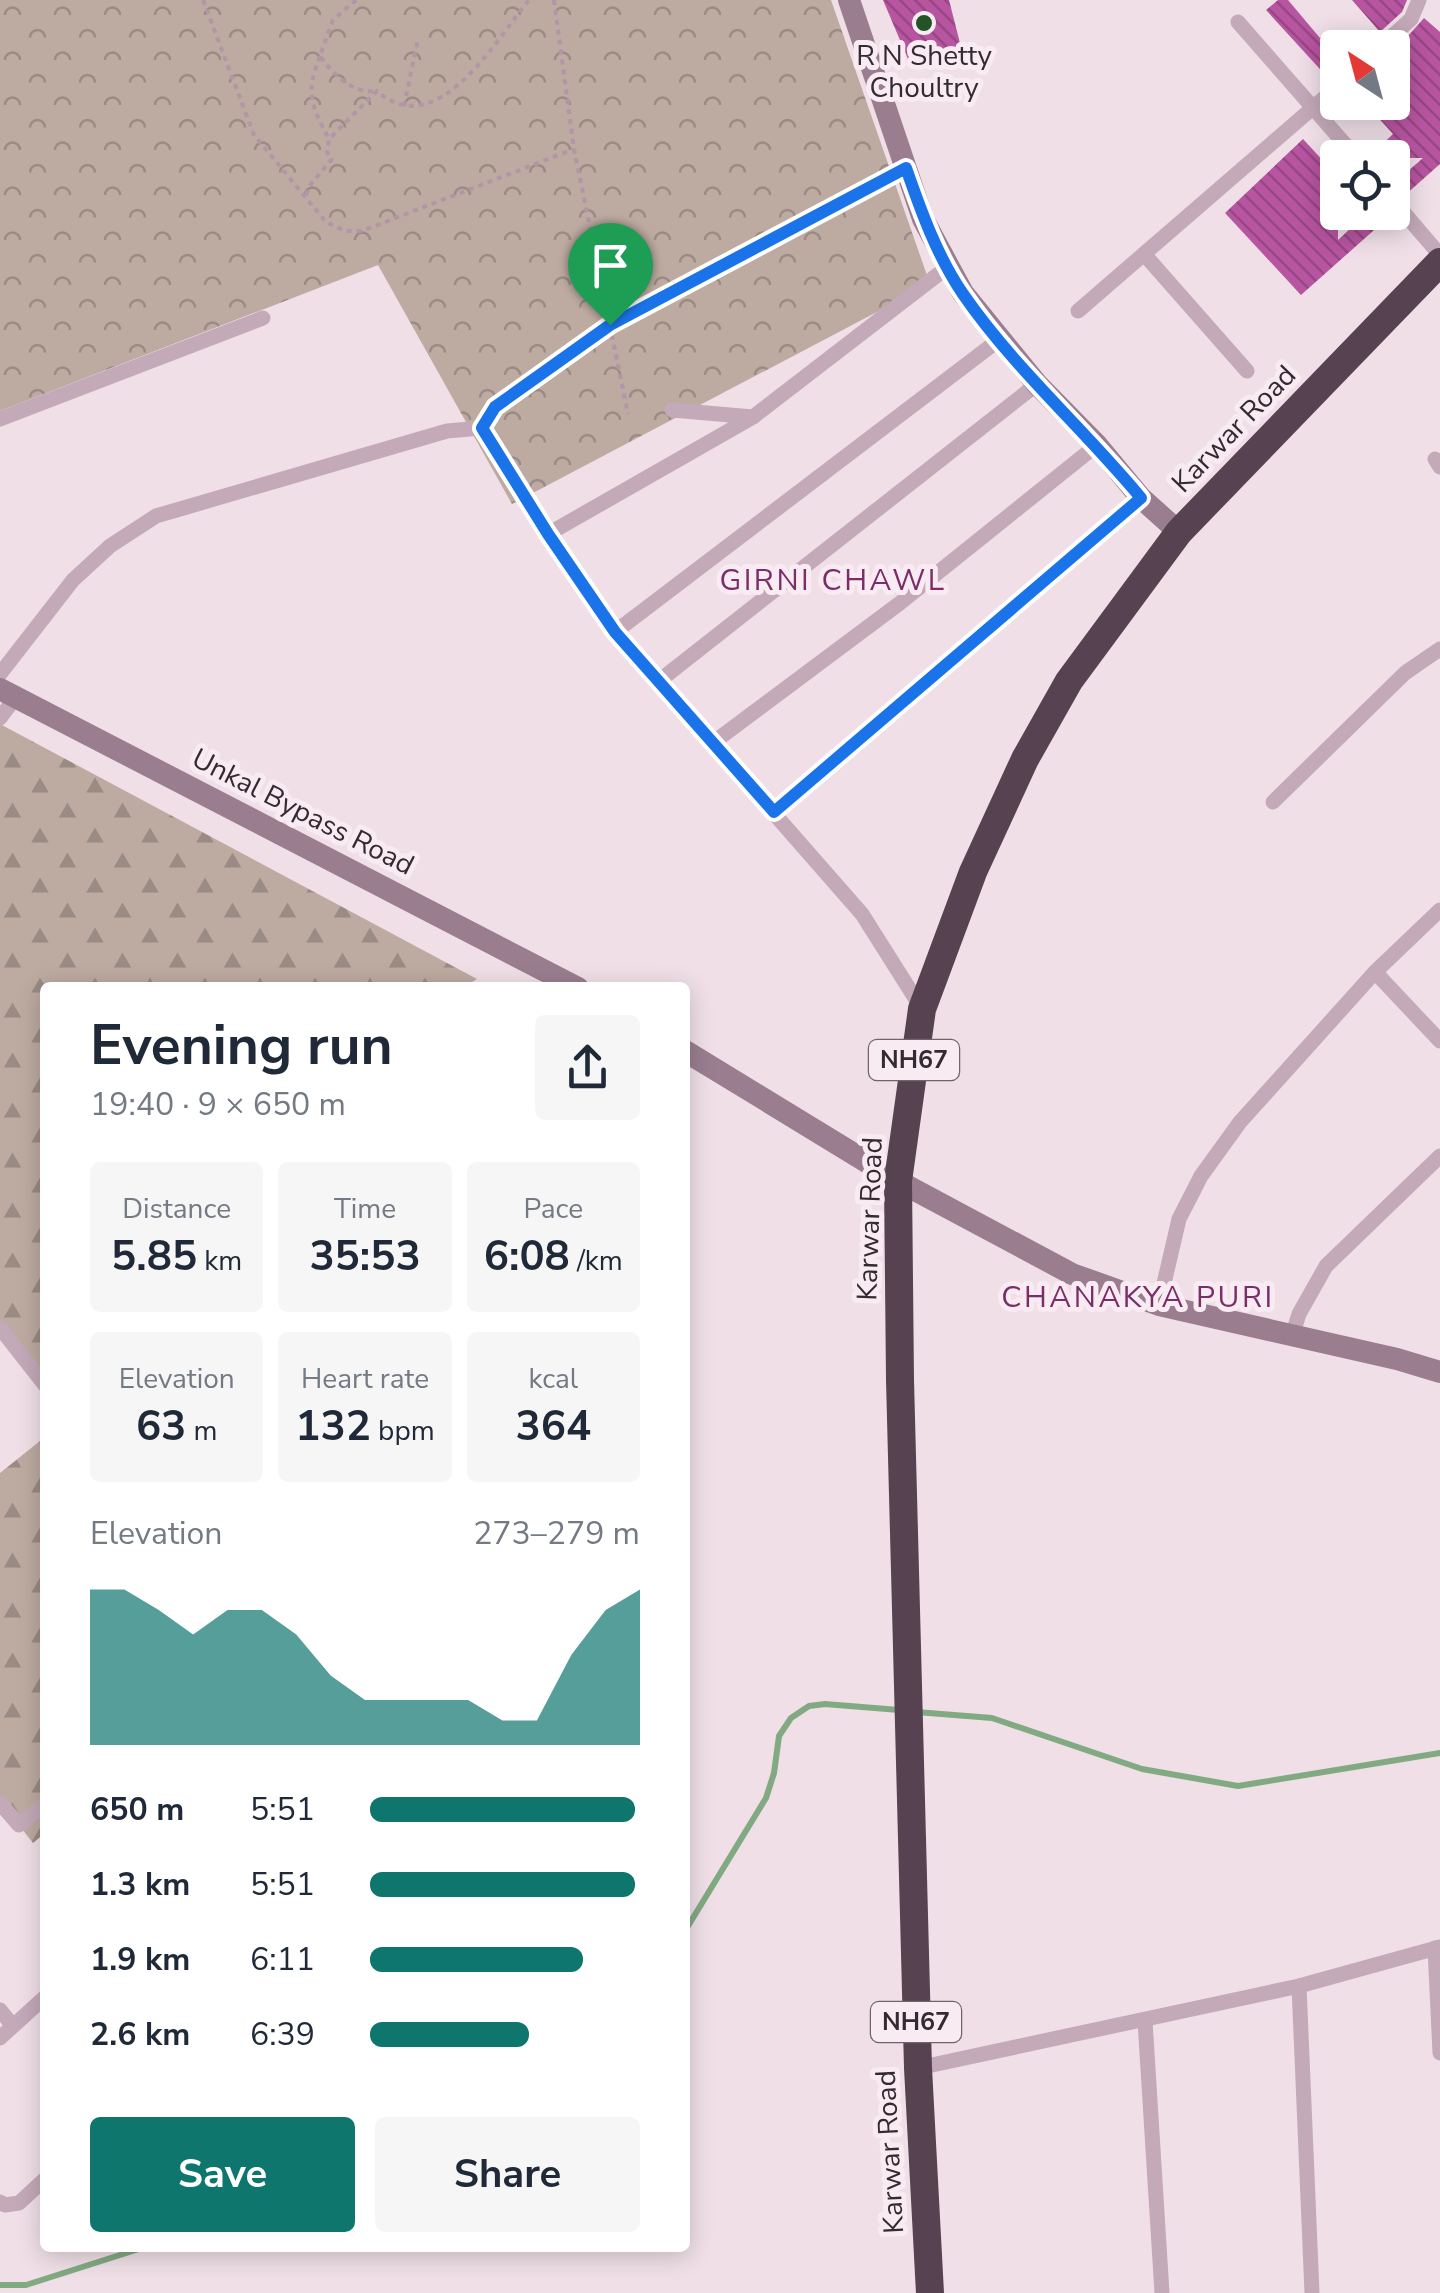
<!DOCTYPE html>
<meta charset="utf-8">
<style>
body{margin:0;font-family:"Nunito Sans",sans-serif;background:#f6f6f7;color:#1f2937;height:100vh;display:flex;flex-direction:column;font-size:38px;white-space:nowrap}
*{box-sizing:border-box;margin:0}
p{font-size:32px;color:#747a83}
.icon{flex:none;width:55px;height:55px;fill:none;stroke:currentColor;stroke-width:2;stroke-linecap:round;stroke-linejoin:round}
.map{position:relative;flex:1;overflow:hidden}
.sheet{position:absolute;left:40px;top:982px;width:650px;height:1270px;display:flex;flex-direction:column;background:#fff;border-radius:10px;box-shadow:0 5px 25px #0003}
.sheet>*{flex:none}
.needle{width:65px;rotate:324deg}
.buttons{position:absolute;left:1320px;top:30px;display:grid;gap:20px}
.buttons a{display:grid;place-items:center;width:90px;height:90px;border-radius:10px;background:#fff;box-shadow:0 5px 25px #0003;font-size:50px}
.pin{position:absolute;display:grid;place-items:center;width:85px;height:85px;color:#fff;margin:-102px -42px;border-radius:50% 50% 50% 0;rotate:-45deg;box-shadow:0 0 10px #0007}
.pin .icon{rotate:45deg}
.round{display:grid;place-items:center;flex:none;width:105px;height:105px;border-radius:10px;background:#f6f6f7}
.overview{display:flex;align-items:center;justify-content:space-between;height:170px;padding:0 50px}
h1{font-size:55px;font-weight:700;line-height:75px}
.metrics{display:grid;grid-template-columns:repeat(3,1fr);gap:15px;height:170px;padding:10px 50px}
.metrics div{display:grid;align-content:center;border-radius:10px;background:#f6f6f7;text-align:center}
.metrics b{font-size:42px;font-weight:700}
.metrics small{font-size:28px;font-weight:400}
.metrics p{font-size:28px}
.chart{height:280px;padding:20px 50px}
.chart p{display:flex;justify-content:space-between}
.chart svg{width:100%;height:180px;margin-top:10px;fill:#0f766e;opacity:.7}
.button{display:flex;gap:20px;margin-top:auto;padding:20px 50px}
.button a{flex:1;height:115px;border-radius:10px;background:#0f766e;color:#fff;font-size:40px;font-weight:700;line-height:115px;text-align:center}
.button a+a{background:#f6f6f7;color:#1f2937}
ul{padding:0 50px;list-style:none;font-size:32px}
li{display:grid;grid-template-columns:160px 120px 1fr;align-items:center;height:75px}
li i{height:25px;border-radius:12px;background:#0f766e}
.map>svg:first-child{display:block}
</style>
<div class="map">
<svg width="1440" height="2293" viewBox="0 0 1440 2293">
<defs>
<pattern id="forest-firs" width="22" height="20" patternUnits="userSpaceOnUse" patternTransform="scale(2.5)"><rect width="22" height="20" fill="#bdaaa1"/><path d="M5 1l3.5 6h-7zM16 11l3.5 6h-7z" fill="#9a8b84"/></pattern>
<pattern id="park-crowns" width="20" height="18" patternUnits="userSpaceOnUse" patternTransform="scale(2.5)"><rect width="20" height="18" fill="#bdaaa1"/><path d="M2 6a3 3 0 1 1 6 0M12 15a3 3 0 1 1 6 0" fill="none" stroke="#9a8b84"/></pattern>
<pattern id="building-back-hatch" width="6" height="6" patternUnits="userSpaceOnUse" patternTransform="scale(2.5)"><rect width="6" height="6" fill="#b855a1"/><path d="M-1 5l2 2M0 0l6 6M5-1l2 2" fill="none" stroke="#964784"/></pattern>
</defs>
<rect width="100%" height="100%" fill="#f0dfe7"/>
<g fill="url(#forest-firs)">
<path d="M0,724L477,979L462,988H45V1396L0,1336Z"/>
<path d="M45,1437V1833L33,1843L0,1801V1473Z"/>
</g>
<path fill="url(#park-crowns)" d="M0,0H831L930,284L512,504L378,265L0,411Z"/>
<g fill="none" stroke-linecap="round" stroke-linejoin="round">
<g stroke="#81aa83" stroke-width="6">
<path d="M916,1712L992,1718L1142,1769L1238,1786L1440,1753"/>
<path d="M685,1931L766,1798L774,1773L779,1736L791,1718L809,1706L825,1704L899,1710"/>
<path d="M0,2285H26L142,2248"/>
</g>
</g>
<g fill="url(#building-back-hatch)">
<path d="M883,0H949L961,47L908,59Z"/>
<path d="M1278,0H1288L1320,38L1326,33L1338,47V75L1329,79L1266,10Z"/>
<path d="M1352,0H1407L1402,12L1380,32Z"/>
<path d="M1424,18L1440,32V164L1404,196L1392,185L1423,158H1368L1393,134L1364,102H1392V54Z"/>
<path d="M1303,139L1338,177V240L1368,212L1391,215L1301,295L1225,213Z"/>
</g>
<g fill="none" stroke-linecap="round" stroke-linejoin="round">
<g stroke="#b296a7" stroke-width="4" stroke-dasharray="5 5" stroke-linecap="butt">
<path d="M203,0L254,135L326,222L345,231H362L574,149"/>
<path d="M356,0L333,20L320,56C334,75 352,94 377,91"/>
<path d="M554,0L574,149L628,414"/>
<path d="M320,56C305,93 311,105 329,139"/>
<path d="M404,106L418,39"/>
<path d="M306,195L311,184L332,159L327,152L329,139L377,91C437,144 495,41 529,0"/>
<path d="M489,415L495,407L610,325L887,177"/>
</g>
<g stroke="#c4a9b8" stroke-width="15">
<path d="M1238,22L1357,158"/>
<path d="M1379,48L1411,19L1419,0"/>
<path d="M1392,199L1440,255"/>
<path d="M1144,254L1247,371"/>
<path d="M1078,311L1338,86"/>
<path d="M672,410L753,417"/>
<path d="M0,419L263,318"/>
<path d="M1435,459L1440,467"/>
<path d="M548,534L753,417L949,266"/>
<path d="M615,632L1000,339"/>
<path d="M0,674L73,580L110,546L156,516L447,431L481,428L548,534L615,632L862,914L922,1009"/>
<path d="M659,681L1037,384"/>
<path d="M0,718L16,697"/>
<path d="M714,742L900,603L1097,445"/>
<path d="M1273,802L1405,673L1440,649"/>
<path d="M774,811L1141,498"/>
<path d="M1375,972L1440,1041"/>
<path d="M1159,1305L1179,1219L1201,1176L1240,1122L1375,972L1440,910"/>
<path d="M0,1328L45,1385"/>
<path d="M1292,1336L1299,1314L1326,1266L1440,1156"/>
<path d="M0,1803L19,1825L45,1804"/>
<path d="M1435,1948L1440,2053"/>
<path d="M1299,1986L1312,2293"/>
<path d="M0,2010L13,2026"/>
<path d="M1145,2021L1162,2293"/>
<path d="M0,2038L45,1997"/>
<path d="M918,2068L1299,1986L1440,1947"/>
<path d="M0,2202L5,2205L19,2203L45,2179"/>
</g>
<g stroke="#9a7e90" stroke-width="22">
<path d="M849,0L923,219L963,293L1037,384L1097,445L1141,498L1179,532"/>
<path d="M0,689L578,988"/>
<path d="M685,1051L898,1181L1072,1274L1159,1305L1397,1359L1440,1372"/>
</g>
<path stroke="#564250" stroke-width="28" d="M930,2293L918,2068L900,1380L898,1181L922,1009L973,872L1025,759L1069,681L1179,532L1440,262"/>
</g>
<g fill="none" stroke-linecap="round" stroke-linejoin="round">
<defs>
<path id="route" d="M906,168C921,211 937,256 963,294C1014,368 1084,429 1141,498L774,812L615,632L548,534L482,428L495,407L610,325Z"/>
</defs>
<use href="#route" stroke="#fff" stroke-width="20"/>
<use href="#route" stroke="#1a73e8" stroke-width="12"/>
</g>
<circle fill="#245327" stroke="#f8ebf1" stroke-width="4" cx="924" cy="23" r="10"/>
<g text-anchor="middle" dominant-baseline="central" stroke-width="10" stroke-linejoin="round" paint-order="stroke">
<g fill="#f8ebf1" stroke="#70646b" stroke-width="2.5">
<rect x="869" y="1040" width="90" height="40" rx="8"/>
<rect x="871" y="2002" width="90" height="40" rx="8"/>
</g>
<g font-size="25" font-weight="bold" fill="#362a32">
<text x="914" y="1060">NH67</text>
<text x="916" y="2022">NH67</text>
</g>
<g font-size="28" fill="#362a32" stroke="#f8ebf1">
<text x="924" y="56">R N Shetty<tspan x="924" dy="32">Choultry</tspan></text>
</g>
<g font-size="28" fill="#362a32" stroke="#f8ebf1">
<text transform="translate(1234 429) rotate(-46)">Karwar Road</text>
<text transform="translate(303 812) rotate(27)">Unkal Bypass Road</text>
<text transform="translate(870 1219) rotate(-88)">Karwar Road</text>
<text transform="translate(890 2152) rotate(-93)">Karwar Road</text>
</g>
<g font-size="30" letter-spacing="2.5" fill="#7b2d69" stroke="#f8ebf1">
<text x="833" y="580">GIRNI CHAWL</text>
<text x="1138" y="1297">CHANAKYA PURI</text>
</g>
</g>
</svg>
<div class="buttons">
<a><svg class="needle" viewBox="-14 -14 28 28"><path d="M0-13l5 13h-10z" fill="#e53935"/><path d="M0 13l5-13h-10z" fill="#747a83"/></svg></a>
<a><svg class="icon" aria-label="locate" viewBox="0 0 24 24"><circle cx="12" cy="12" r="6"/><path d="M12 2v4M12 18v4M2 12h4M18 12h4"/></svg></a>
</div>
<div class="pin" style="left:610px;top:325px;background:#1e9e55"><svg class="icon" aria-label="arrive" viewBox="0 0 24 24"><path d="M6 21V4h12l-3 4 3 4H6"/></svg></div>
<section class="sheet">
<div class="overview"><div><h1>Evening run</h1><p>19:40 · 9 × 650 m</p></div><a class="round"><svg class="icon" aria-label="share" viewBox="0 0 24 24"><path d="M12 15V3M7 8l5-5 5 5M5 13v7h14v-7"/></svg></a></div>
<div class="metrics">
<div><p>Distance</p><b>5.85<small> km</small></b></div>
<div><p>Time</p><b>35:53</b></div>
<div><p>Pace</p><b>6:08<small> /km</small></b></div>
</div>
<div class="metrics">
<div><p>Elevation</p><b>63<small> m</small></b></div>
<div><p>Heart rate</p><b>132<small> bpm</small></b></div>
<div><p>kcal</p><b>364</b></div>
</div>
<div class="chart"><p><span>Elevation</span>273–279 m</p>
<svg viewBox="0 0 160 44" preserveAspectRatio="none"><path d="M0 44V6L10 6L20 11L30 17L40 11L50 11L60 17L70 27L80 33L90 33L100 33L110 33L120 38L130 38L140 22L150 11L160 6V44z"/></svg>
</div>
<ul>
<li><b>650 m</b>5:51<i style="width:98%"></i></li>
<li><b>1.3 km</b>5:51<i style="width:98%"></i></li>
<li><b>1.9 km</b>6:11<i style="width:79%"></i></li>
<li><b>2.6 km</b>6:39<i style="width:59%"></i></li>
</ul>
<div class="button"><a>Save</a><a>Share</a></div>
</section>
</div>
